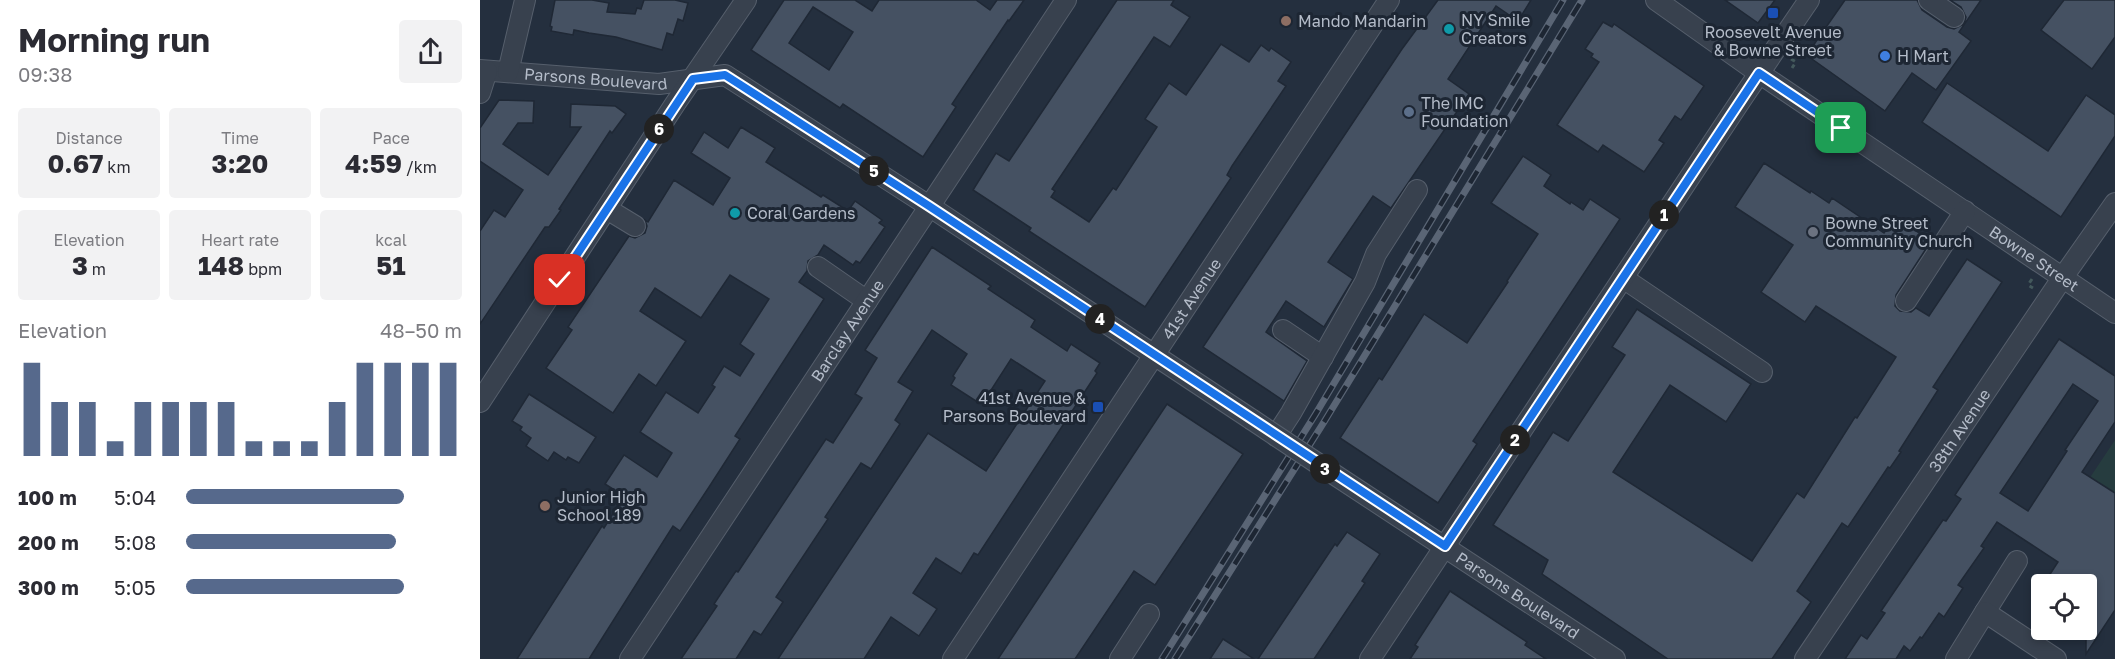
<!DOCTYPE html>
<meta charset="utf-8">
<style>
body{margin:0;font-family:"Golos Text",sans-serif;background:#f2f2f3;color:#2b2b33;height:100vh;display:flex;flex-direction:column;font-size:22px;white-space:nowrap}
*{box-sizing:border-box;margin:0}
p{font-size:20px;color:#7c7c81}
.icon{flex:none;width:33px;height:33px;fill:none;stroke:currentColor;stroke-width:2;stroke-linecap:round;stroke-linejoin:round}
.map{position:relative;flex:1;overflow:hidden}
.panel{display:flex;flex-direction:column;background:#fff;width:480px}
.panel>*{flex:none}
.fabs{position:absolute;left:1551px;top:574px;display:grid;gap:12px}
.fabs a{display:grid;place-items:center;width:66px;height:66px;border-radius:6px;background:#fff;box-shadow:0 3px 9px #0003;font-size:30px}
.pin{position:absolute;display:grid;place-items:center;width:51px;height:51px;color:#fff;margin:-26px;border-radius:12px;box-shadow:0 3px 9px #0006}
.km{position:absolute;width:30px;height:30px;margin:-15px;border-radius:50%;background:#222;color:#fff;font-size:16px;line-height:30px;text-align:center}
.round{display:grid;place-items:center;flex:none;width:63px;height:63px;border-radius:6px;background:#f2f2f3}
.overview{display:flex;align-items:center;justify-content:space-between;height:102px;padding:0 18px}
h1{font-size:33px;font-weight:700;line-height:45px}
.metrics{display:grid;grid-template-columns:repeat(3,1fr);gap:9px;height:102px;padding:6px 18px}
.metrics div{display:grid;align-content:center;border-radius:6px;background:#f2f2f3;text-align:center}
.metrics b{font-size:26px;font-weight:700}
.metrics small{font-size:16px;font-weight:400}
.metrics p{font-size:16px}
.chart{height:168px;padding:12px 18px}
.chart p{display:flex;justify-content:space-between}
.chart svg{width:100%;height:108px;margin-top:6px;stroke:#56698c;stroke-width:6}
ul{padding:0 18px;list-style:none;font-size:20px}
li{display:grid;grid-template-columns:96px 72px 1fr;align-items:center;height:45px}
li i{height:15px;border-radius:8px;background:#56698c}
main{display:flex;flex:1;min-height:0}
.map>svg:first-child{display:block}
</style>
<main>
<section class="panel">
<div class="overview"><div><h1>Morning run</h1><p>09:38</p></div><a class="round"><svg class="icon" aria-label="share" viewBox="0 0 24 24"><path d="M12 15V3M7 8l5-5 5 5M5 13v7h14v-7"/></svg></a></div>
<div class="metrics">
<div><p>Distance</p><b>0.67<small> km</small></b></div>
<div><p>Time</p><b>3:20</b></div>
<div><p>Pace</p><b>4:59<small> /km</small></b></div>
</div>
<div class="metrics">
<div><p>Elevation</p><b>3<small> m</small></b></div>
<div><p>Heart rate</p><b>148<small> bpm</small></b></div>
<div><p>kcal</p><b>51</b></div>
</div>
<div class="chart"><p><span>Elevation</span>48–50 m</p>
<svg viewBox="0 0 160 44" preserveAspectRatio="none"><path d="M5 44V6M15 44V22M25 44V22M35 44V38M45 44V22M55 44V22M65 44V22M75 44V22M85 44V38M95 44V38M105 44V38M115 44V22M125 44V6M135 44V6M145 44V6M155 44V6"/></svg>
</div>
<ul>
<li><b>100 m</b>5:04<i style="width:79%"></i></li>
<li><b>200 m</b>5:08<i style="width:76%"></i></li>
<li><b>300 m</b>5:05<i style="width:79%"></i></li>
</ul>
</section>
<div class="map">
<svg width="1635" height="659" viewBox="0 0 1635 659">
<rect width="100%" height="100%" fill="#242f3e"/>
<path fill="#263c3f" d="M1635,440V505L1605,485Z"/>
<g fill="#455162" stroke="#1f2835" stroke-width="1.5" fill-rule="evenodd">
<path d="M75,0H112L129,3L127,12L155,14L157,8L161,9L164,0H195L208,3L203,21L198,19L193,35L187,33L182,50L136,37L109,33L94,30L93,35L71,31L72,27L70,26Z"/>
<path d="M304,0H375L392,11L399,0H496L510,10L517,0H544L529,21L528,20L472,104L476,107L443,157L363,104L360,108L271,50ZM333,7L373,32L349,70L309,43Z"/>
<path d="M637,0H694L691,5L710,17L690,47L674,37L572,189L575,191L571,197L609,222L633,188L636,190L677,127L665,119L689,83L706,95L741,44L769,62L781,45L789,51L791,48L811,62L798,81L806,86L752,166L747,175L751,178L665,307L549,231L551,228L493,190L516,153L529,161Z"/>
<path d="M958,0H1051L1038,21L1016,6L968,79L989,94L911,208L893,196L848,262L873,279L844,327L806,301L786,332L827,361L804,401L723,347L922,49Z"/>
<path d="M1245,0H1295L1278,23Z"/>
<path d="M1365,0H1437L1442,10L1467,27L1474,29L1484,24L1486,17L1481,7L1470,0H1501L1479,32L1491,41L1456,90L1432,73L1405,111L1332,59L1328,53Z"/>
<path d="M1584,0H1635V37L1612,69L1561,30Z"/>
<path d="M1123,22L1132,27L1134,24L1224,86L1201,120L1195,116L1179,140L1184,143L1164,172L1123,145L1118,152L1077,125L1119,62L1111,57L1113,54L1105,49Z"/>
<path d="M1467,83L1568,151L1606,95L1635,115V136L1581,217L1442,122Z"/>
<path d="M19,100L54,101L53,123H38L23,144L68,175L101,127H90L91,104L135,106L146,114L132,133L130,131L79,209L81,210L69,227H65L0,324V231L14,210L25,217L43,190L0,161V128Z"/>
<path d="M261,127L295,148L286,162L341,197L343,195L368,211L375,201L402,220L399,223L405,227L380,263L376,261L373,265L344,245L338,255L328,261L327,271L319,282L344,299L255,436L260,439L231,484L200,531L193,526L109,659H37L122,526L124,528L144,496L125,484L144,455L177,477L192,453L160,432L186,392L218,413L235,387L232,385L244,366L260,376L274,354L260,344L289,299L250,275L221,318L175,288L160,311L206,341L176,386L159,374L133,413L66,368L92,330L88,327L149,236L155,238L165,233L167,226L165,220L168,222L194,180L233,205L250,178L211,153L224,132L248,148Z"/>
<path d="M1043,156L1071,175L1064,186L1090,204L1091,202L1103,210L1110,199L1140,219L993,441L997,444L958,503L860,438L899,378L902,380L944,314L987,343L1028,282L1027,281L1058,234L1011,203Z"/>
<path d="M1284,163L1330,193L1331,191L1349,203L1352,198L1404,233L1415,217L1451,241L1416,295L1415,306L1420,311L1431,312L1436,308L1449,316L1487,259L1522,282L1453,387L1458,390L1419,451L1421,452L1410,468L1408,467L1368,527L1362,523L1317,591L1331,602L1292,659H1188L1062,574L1068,560L1013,525L1073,432L1088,441L1145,355L1132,347L1157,309L1271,384L1246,422L1190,385L1133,472L1272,561L1317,493L1324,498L1375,417L1377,418L1416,357L1336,306L1325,322L1281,292L1313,245L1255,207Z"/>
<path d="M452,247L511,286L508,289L555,320L551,327L587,351L591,344L620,363L615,371L617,373L498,555L494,553L481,574L456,558L433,593L457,609L439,636L411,617L384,659H298L448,433L506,471L565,381L531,359L506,398L503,396L499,403L471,385L475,378L473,376L487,354L452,330L418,382L433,391L415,420L420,424L391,469L381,463L345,517L348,519L296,597L303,602L281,635L274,631L256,659H201L237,606L234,604L256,571L258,572L346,439L353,443L382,398L375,394L397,358L385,350Z"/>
<path d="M1579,339L1635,376V422L1602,472L1635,493V610L1606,654V585H1563L1578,562L1517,522L1501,546L1504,548L1478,585L1483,588L1464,617L1459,613L1442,638L1440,637L1430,651L1424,646L1416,659H1365L1381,635L1387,639L1405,613L1401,611L1463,520L1466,521L1481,499L1475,495ZM1593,384L1618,401L1585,450L1587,451L1548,511L1520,493Z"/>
<path d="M49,394L116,437L99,463L88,457L86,460L74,452L68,461L46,446L51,438L40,430L42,427L32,421Z"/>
<path d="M687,404L763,454L675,585L654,571L595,659H518Z"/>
<path d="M867,532L900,554L882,581L885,583L834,659H778L855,544L857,546Z"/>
<path d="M970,591L1047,642L1045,645L1066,659H930L938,647L935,645Z"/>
<path d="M743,639L774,659H730Z"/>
</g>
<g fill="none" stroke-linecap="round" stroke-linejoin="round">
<defs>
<g id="minor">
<path id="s1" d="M1176,0L1279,73L1635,313"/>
<path d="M1449,0L1474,17"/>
<path id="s2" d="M0,70L179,84L245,75L449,206L771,419"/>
<path d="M28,72L45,0"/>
<path d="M0,93L7,71"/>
<path d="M127,209L155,226"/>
<path d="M338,267L387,301"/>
<path d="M1143,278L1282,372"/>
<path d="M1426,301L1485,211"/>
<path d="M803,330L843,357"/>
<path d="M0,402L195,104L266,0"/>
<path d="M796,436L811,413L885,282L896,254L937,190"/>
<path id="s3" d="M849,471L1135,659"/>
<path d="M1505,612L1537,561"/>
<path id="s4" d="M150,659L586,0"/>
<path id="s5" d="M473,659L909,0"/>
<path d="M640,659L669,614"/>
<path d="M890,659L1263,97L1329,0"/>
<path id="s6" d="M1325,659L1583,277L1635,203"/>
<path d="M1476,659L1505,612L1576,659"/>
</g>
</defs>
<use href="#minor" stroke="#565f6c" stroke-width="22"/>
<g stroke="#44595c" stroke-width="3" stroke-dasharray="4.5 4.5" stroke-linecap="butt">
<path d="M1311,59L1316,62L1312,68"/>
<path d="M1552,279L1548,285L1553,288"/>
</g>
<use href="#minor" stroke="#38414e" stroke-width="20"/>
<defs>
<g id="rail">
<path d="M682,659L835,415L1083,0"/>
<path d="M695,659L844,422L1102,0"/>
</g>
</defs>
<use href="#rail" stroke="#5a6575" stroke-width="7"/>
<use href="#rail" stroke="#1d2633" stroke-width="4.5" stroke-dasharray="14" stroke-linecap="butt"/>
<defs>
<path id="minor-bridge" d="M771,419L849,471"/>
</defs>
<use href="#minor-bridge" stroke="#565f6c" stroke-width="22" stroke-linecap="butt"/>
<use href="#minor-bridge" stroke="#38414e" stroke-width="20"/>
</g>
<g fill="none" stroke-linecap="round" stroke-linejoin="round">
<defs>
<path id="route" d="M80,280L213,79L245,75L449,206L965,546L1279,73L1361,128"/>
</defs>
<use href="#route" stroke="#fff" stroke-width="12"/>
<use href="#route" stroke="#1a73e8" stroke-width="8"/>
</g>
<g fill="#1a4fb4" stroke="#1d2633" stroke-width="2">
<rect x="1287" y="7" width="12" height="12" rx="3"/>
<rect x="612" y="401" width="12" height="12" rx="3"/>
</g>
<g fill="#8d6e63" stroke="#1d2633" stroke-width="2">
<circle cx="806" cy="21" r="6"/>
<circle cx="65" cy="506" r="6"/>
</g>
<g fill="#0f9aa8" stroke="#1d2633" stroke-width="2">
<circle cx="969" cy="29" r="6"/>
<circle cx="255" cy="213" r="6"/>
</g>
<circle fill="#3f7fe0" stroke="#1d2633" stroke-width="2" cx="1405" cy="56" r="6"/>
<circle fill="#5c6f8a" stroke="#1d2633" stroke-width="2" cx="929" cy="112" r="6"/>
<circle fill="#6b7280" stroke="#1d2633" stroke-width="2" cx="1333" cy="232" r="6"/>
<g text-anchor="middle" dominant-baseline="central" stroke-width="6" stroke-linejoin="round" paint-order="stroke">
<g font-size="16" fill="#b4bcc9" stroke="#1d2633" text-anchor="start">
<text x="981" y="20">NY Smile<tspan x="981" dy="18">Creators</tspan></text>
<text x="818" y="21">Mando Mandarin</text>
<text x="1293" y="32" text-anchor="middle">Roosevelt Avenue<tspan x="1293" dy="18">&amp; Bowne Street</tspan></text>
<text x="1417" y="56">H Mart</text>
<text x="941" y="103">The IMC<tspan x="941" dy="18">Foundation</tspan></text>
<text x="267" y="213">Coral Gardens</text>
<text x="1345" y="223">Bowne Street<tspan x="1345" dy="18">Community Church</tspan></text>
<text x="606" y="398" text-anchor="end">41st Avenue &amp;<tspan x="606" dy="18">Parsons Boulevard</tspan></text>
<text x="77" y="497">Junior High<tspan x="77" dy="18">School 189</tspan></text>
</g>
<g font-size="16" fill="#b4bcc9" stroke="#1d2633">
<text stroke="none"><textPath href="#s2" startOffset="116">Parsons Boulevard</textPath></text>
<text stroke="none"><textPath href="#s1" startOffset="458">Bowne Street</textPath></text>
<text stroke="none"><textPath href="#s5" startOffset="432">41st Avenue</textPath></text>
<text stroke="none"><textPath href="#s4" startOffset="394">Barclay Avenue</textPath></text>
<text stroke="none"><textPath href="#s6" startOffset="276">38th Avenue</textPath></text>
<text stroke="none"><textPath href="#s3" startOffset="226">Parsons Boulevard</textPath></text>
</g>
</g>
</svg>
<div class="fabs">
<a><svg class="icon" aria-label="locate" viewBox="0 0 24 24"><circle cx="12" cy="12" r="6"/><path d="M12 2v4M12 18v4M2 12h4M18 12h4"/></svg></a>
</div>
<div class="pin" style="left:1361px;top:128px;background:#1e9e55"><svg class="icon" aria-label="arrive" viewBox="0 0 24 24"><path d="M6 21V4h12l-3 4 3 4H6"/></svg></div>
<div class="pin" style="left:80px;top:280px;background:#d93025"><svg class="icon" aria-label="check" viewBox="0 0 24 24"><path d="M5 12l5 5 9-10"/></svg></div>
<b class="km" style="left:1184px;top:215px">1</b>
<b class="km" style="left:1035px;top:440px">2</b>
<b class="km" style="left:845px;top:469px">3</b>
<b class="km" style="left:620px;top:319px">4</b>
<b class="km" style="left:394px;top:171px">5</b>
<b class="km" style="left:179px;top:129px">6</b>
</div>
</main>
